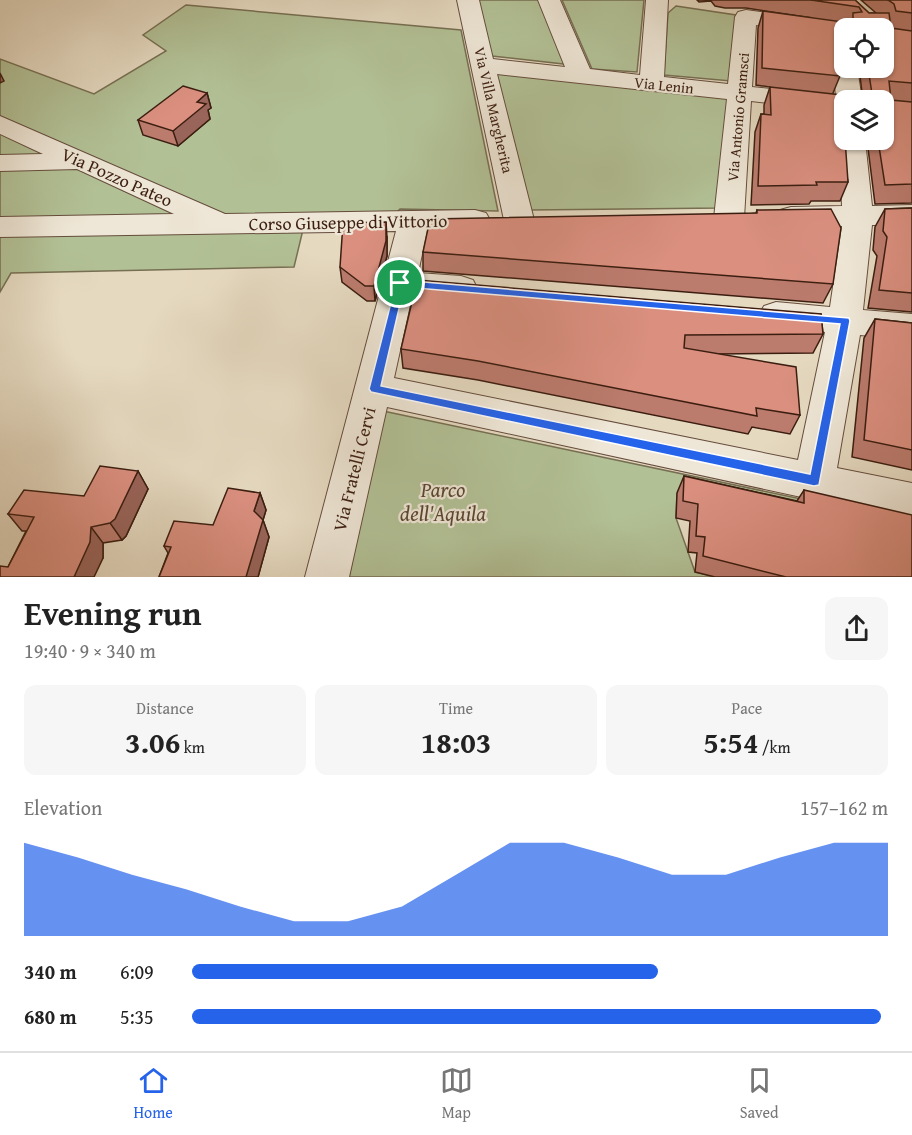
<!DOCTYPE html>
<meta charset="utf-8">
<style>
body{margin:0;font-family:"Gentium Book Plus",serif;background:#f6f6f6;color:#222;height:100vh;display:flex;flex-direction:column;font-size:22px;white-space:nowrap}
*{box-sizing:border-box;margin:0}
p{font-size:20px;color:#767676}
.icon{flex:none;width:33px;height:33px;fill:none;stroke:currentColor;stroke-width:2;stroke-linecap:round;stroke-linejoin:round}
.map{position:relative;height:577px;overflow:hidden}
.panel{display:flex;flex-direction:column;background:#fff;flex:1}
.panel>*{flex:none}
.tools{position:absolute;left:834px;top:18px;display:grid;gap:12px}
.tools a{display:grid;place-items:center;width:60px;height:60px;border-radius:12px;background:#fff;box-shadow:0 2px 4px #0004;font-size:30px}
.pin{position:absolute;display:grid;place-items:center;width:51px;height:51px;color:#fff;margin:-26px;border:3px solid #fff;border-radius:50%;box-shadow:0 2px 6px #0007}
.round{display:grid;place-items:center;flex:none;width:63px;height:63px;border-radius:12px;background:#f6f6f6}
.summary{display:flex;align-items:center;justify-content:space-between;height:102px;padding:0 24px}
h1{font-size:33px;font-weight:700;line-height:45px}
.metrics{display:grid;grid-template-columns:repeat(3,1fr);gap:9px;height:102px;padding:6px 24px}
.metrics div{display:grid;align-content:center;border-radius:12px;background:#f6f6f6;text-align:center}
.metrics b{font-size:30px;font-weight:700}
.metrics small{font-size:16px;font-weight:400}
.metrics p{font-size:16px}
.chart{height:168px;padding:12px 24px}
.chart p{display:flex;justify-content:space-between}
.chart svg{width:100%;height:108px;margin-top:6px;fill:#2563eb;opacity:.7}
ul{padding:0 24px;list-style:none;font-size:20px}
li{display:grid;grid-template-columns:96px 72px 1fr;align-items:center;height:45px}
li i{height:15px;border-radius:8px;background:#2563eb}
.tabs{display:flex;justify-content:space-around;align-items:center;height:84px;border-top:2px solid #e0e0e0;background:#fff;font-size:16px;color:#767676}
.tabs a{display:grid;justify-items:center;gap:3px}
.tabs .active{color:#2563eb}
.map>svg:first-child{display:block}
</style>
<div class="map">
<svg width="912" height="577" viewBox="0 0 912 577">
<rect width="100%" height="100%" fill="#e5d9c0"/>
<filter id="stains"><feTurbulence type="fractalNoise" baseFrequency=".00333" numOctaves="4"/><feColorMatrix values="0 0 0 0 .2 0 0 0 0 .09 0 0 0 0 .02 0 0 0 .5 -.17"/></filter>
<radialGradient id="worn" r=".72"><stop offset=".6" stop-color="#630" stop-opacity="0"/><stop offset="1" stop-color="#630" stop-opacity=".3"/></radialGradient>
<g fill="#b2c095" stroke="#776f53" stroke-width="1.5">
<path d="M478,0H539L564,64L492,56Z"/>
<path d="M562,0H644L637,72L592,69Z"/>
<path d="M186,5L461,30L498,211L400,209L397,212L307,213L294,267L11,273L0,292V59L94,94L166,51L143,35Z"/>
<path d="M676,6L736,15L731,81L664,75L668,13Z"/>
<path d="M496,72L730,98L721,208L530,210Z"/>
<path d="M383,411L906,521L677,494L676,518L695,572L715,577H349Z"/>
</g>
<g fill="none" stroke-linecap="round" stroke-linejoin="round">
<defs>
<g id="minor">
<path d="M457,0H479L493,59L565,67L538,0H560L590,69L640,75L646,0H668L664,77L728,84L735,17L738,12L746,10L844,24L853,28H844V38L756,25L752,87L836,96L833,68L837,63L844,61V68H857L862,100H844V112L751,101L744,218L740,225L729,228L718,225L714,218L727,99L497,74L534,220L530,227L519,230L508,227L504,220Z"/>
<path d="M0,116L225,214L475,210L486,213L490,220L486,227L475,230L427,231L418,273L461,276L473,280L477,288L473,296L461,300L412,296L394,378L798,460L825,332L776,328L764,324L759,315L764,306L776,302L830,307L842,226L791,227L780,224L776,217L780,210L791,207L842,206L839,140L844,134V140H865L872,206L912,205V225H872L863,310L912,314V340L860,335L837,468L912,483V521L387,407L349,577H305L396,231L0,237V217L174,214L77,169L0,171V155L43,154L0,134Z"/>
</g>
</defs>
<use href="#minor" stroke="#664d3d" stroke-width="2"/>
<use href="#minor" fill="#eee6d6" fill-rule="evenodd"/>
</g>
<g fill="#bb7b6d" stroke="#3c1e11" stroke-width="1.5">
<path d="M697,0H855L869,13H876L861,0H912V203L875,204L867,140H884V100H863L859,68H884V28H844L839,61L840,76L833,93L848,182L840,201H811L809,204L751,205L755,132L761,114H764V105L770,87L756,85L758,28L763,11L813,18L746,8H725L715,6L711,1L699,2Z"/>
<path d="M207,93L211,108L208,110L210,119L178,146L143,135L138,120Z"/>
<path d="M912,208V312L868,308L877,256L873,250L875,227L885,209Z"/>
<path d="M757,210L833,284L823,303L423,271V252L756,213Z"/>
<path d="M387,237V256L375,301H367L342,282L340,267Z"/>
<path d="M821,314L823,334L813,353L717,354L800,415L790,434L752,427L748,434L478,380L403,368L401,349Z"/>
<path d="M875,319L912,323V470L852,457L864,338Z"/>
<path d="M138,471L148,489L126,536L122,540L103,543V558L8,567L26,531H22L8,514L84,496Z"/>
<path d="M684,476L797,501L804,490L912,577H715L695,572L697,553L688,552L690,521L676,518L677,493Z"/>
<path d="M260,493L266,510L263,520L269,537L258,577H159L168,553L164,546L213,525Z"/>
</g>
<g fill="#996459" stroke="#3c1e11" stroke-width="1.5">
<path d="M842,44H844V59L835,62L838,51Z"/>
<path d="M0,73L4,81L0,83Z"/>
<path d="M207,93L211,108L208,110L210,119L178,146L173,131L197,102Z"/>
<path d="M386,222L387,237V256L375,301L374,286Z"/>
<path d="M138,471L148,489L126,536L122,540L110,523Z"/>
<path d="M260,493L266,510L263,520L269,537L258,577H246L254,511Z"/>
<path d="M91,527L103,543V558L94,577H74Z"/>
</g>
<g fill="#da8f7f" stroke="#3c1e11" stroke-width="1.5">
<path d="M811,0H855L869,13H889L891,28L912,31V83L889,81L891,100L912,102V184L885,185L878,140H884V100H873L868,68H884V28H844V44H842L838,51L840,76L762,68L763,11L850,23L853,21V13L862,12L859,7Z"/>
<path d="M888,0H912V13L896,11L894,4Z"/>
<path d="M183,86L207,93L197,102L206,104L173,131L138,120Z"/>
<path d="M770,87L842,95L848,182H816L817,185L758,186L761,114L771,115Z"/>
<path d="M912,208V293L879,290L887,237L883,231L885,209Z"/>
<path d="M831,209L841,228L833,284L423,252L430,219L757,213V210Z"/>
<path d="M386,222V241L374,286H365L340,267L343,223Z"/>
<path d="M417,280L821,314L823,334L685,335L684,348L796,367L800,415L756,408L757,416L478,361L401,349Z"/>
<path d="M875,319L912,323V450L864,440Z"/>
<path d="M100,466L138,471L115,519L110,523L91,527L90,542L74,577H0V566L8,567L34,517L8,514L24,490L84,496Z"/>
<path d="M684,476L804,503V490L912,515V577H786L703,556L705,537L696,536L698,504L683,501Z"/>
<path d="M228,488L260,493L254,511L263,520L246,577H159L171,547L164,546L174,521L213,525Z"/>
</g>
<path fill="#2563eb" stroke="#fff" stroke-width="1.5" fill-rule="evenodd" d="M400,280L849,318L850,321L819,485L814,486L371,392L369,389L396,283ZM404,287L840,324L810,474L381,386Z"/>
<g text-anchor="middle" dominant-baseline="central" stroke-width="4.5" stroke-linejoin="round" paint-order="stroke">
<g font-size="15" fill="#3c1e11" stroke="#eee6d6">
<text transform="translate(664 85) rotate(6)">Via Lenin</text>
<text transform="translate(494 110) rotate(77)">Via Villa Margherita</text>
<text transform="translate(738 117) rotate(-85)">Via Antonio Gramsci</text>
</g>
<g font-size="18" fill="#3c1e11" stroke="#eee6d6">
<text transform="translate(117 177) rotate(24)">Via Pozzo Pateo</text>
<text transform="translate(348 222) rotate(-1)">Corso Giuseppe di Vittorio</text>
<text transform="translate(354 469) rotate(-76)">Via Fratelli Cervi</text>
</g>
<g font-size="21" font-style="italic" fill="#5a4632" stroke="#eee6d6">
<text x="443" y="489">Parco<tspan x="443" dy="24">dell'Aquila</tspan></text>
</g>
</g>
<rect width="100%" height="100%" filter="url(#stains)"/>
<rect width="100%" height="100%" fill="url(#worn)"/>
</svg>
<div class="tools">
<a><svg class="icon" aria-label="locate" viewBox="0 0 24 24"><circle cx="12" cy="12" r="6"/><path d="M12 2v4M12 18v4M2 12h4M18 12h4"/></svg></a>
<a><svg class="icon" aria-label="layers" viewBox="0 0 24 24"><path d="M12 4l9 5-9 5-9-5zM3 14l9 5 9-5"/></svg></a>
</div>
<div class="pin" style="left:400px;top:283px;background:#1e9e55"><svg class="icon" aria-label="arrive" viewBox="0 0 24 24"><path d="M6 21V4h12l-3 4 3 4H6"/></svg></div>
</div>
<section class="panel">
<div class="summary"><div><h1>Evening run</h1><p>19:40 · 9 × 340 m</p></div><a class="round"><svg class="icon" aria-label="share" viewBox="0 0 24 24"><path d="M12 15V3M7 8l5-5 5 5M5 13v7h14v-7"/></svg></a></div>
<div class="metrics">
<div><p>Distance</p><b>3.06<small> km</small></b></div>
<div><p>Time</p><b>18:03</b></div>
<div><p>Pace</p><b>5:54<small> /km</small></b></div>
</div>
<div class="chart"><p><span>Elevation</span>157–162 m</p>
<svg viewBox="0 0 160 44" preserveAspectRatio="none"><path d="M0 44V6L10 12L20 19L30 25L40 32L50 38L60 38L70 32L80 19L90 6L100 6L110 12L120 19L130 19L140 12L150 6L160 6V44z"/></svg>
</div>
<ul>
<li><b>340 m</b>6:09<i style="width:67%"></i></li>
<li><b>680 m</b>5:35<i style="width:99%"></i></li>
</ul>
</section>
<nav class="tabs">
<a class="active"><svg class="icon" aria-label="home" viewBox="0 0 24 24"><path d="M3 11l9-7 9 7M6 9v11h12V9"/></svg>Home</a>
<a><svg class="icon" aria-label="map" viewBox="0 0 24 24"><path d="M3 6l6-2 6 2 6-2v14l-6 2-6-2-6 2zM9 4v14M15 6v14"/></svg>Map</a>
<a><svg class="icon" aria-label="saved" viewBox="0 0 24 24"><path d="M7 4h10v16l-5-4-5 4z"/></svg>Saved</a>
</nav>
